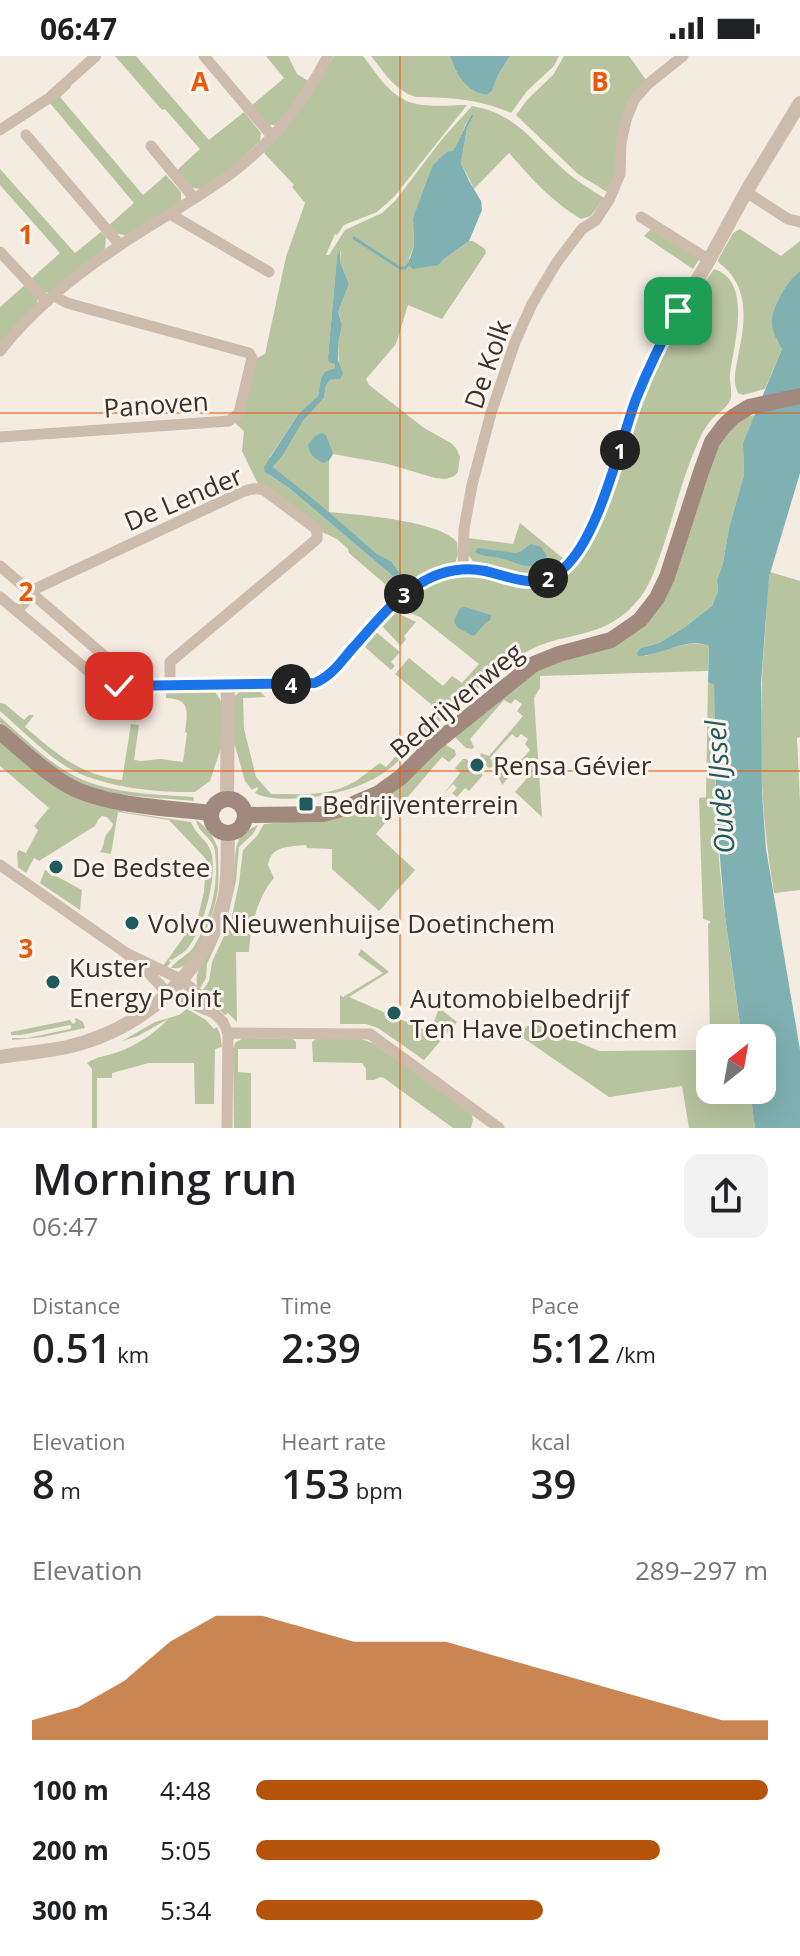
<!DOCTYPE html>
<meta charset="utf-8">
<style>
body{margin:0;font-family:"Open Sans",sans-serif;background:#f2f2f2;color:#202124;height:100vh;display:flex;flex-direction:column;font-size:30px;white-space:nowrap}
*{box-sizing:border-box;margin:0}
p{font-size:26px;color:#757577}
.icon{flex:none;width:44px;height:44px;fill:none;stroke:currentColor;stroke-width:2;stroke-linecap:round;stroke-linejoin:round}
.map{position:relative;height:1072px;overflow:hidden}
.side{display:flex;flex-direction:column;background:#fff;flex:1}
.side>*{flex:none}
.needle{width:52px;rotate:31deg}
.fabs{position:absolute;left:696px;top:968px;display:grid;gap:16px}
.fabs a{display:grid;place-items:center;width:80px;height:80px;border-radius:16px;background:#fff;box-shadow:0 8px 32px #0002;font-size:40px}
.pin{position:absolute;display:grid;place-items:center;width:68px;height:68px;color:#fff;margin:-34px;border-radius:16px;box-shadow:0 4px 12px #0006}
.km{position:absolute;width:40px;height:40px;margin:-20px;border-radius:50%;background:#222;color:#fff;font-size:22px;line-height:40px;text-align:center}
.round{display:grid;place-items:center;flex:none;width:84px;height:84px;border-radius:16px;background:#f2f2f2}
.head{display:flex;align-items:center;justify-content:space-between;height:136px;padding:0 32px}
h1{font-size:44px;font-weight:600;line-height:60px}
.stats{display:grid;grid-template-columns:repeat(3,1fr);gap:12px;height:136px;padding:8px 32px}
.stats div{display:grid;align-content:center}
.stats b{font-size:40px;font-weight:600}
.stats small{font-size:22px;font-weight:400}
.stats p{font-size:22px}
.chart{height:224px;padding:16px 32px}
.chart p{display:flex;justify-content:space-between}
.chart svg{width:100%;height:144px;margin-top:8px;fill:#b45309;opacity:.7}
ul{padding:0 32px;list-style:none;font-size:26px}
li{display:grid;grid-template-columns:128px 96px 1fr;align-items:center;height:60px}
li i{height:20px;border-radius:10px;background:#b45309}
.status{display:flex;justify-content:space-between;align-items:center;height:56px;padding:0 40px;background:#fff;direction:ltr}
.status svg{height:22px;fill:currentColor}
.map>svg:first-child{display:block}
</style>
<div class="status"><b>06:47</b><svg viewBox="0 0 49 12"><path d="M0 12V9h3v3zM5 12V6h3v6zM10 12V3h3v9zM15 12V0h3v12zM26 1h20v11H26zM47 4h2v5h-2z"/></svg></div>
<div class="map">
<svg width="800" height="1072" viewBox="0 0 800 1072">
<rect width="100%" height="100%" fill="#f4ebe1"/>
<g fill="#b8c4a0" fill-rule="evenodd">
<path d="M115,0H136L209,84L244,56L261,77L260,85L232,112L201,133L192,132L176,115L200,93L165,53L162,54Z"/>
<path d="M266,0H288L297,18L310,26L278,69H269L251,50L284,22Z"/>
<path d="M334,0H363C374,14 386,34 403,43C420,53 448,49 467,49L394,141L377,156L344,169L337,179L335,178L326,199H329L345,174L382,157L395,145L443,82L472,50C517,58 531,85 563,113C575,124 590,133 604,142L591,160L581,163C552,146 531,122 509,97L474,133L461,107L467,72L474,59L472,58L465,69L460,86L413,162L414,190L409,203H444L469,185H473L485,193L486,197L442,263L408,249L396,288L366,323L369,329L424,372L451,387L456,392L460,401L458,416L454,420L446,423L435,422L388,408L333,398L329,405V456C359,459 438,464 457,486L458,498L455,508C429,512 411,523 392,542L384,536L385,528L349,497L348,493L337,483L322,476L258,428L242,395L244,375L235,367L257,302L265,298L286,201L305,147L292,131L294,129L265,98L264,94L317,29ZM341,195L340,206L349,228L338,256L342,269L338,289L340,323L330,324L326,329L324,342L303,365L283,399L273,411L377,498L391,505L394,521L289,432L269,419L270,401L299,357L318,340L321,322L335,312V308L328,301L337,201Z"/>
<path d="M371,0H450C457,19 465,36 487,39L492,35L498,19L510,0H559L554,10L527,35L511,57C476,42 452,42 416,41C395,35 384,16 371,0Z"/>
<path d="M564,0H629L646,24L635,35L614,122L607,136L578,118L516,59L528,43L553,19Z"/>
<path d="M70,29L71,31L60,41L143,139L166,119L181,136V145L128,180L114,177L108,170L134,147L49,46Z"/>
<path d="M0,113L75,197L101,176L106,181L105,194L51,237L44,236L31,223L60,197L0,129Z"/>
<path d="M740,173L781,200L800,185V215L794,220L776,283L782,293L765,333L743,339L738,337C733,327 735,317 737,306C744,271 753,232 719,207L718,204L733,177Z"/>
<path d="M650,174H655L700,202L693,213L644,180Z"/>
<path d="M714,213C753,225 734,288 730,317C729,325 732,333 731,341C730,351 717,357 711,364C706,370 702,377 699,384C684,417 675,454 664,488C657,507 652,527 639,543C602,588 564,572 521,599C506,609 492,621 478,633C461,647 444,661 427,676C415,686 405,699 393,710C367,731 335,739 303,742C288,743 268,744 255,737L258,733L257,731L252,734L245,725L232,679L233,642L241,634H259L265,641L243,642L244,673L256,721L271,738C299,738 329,741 354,726C363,721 371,713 380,707L386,711L438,654L395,618L409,602L443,630L452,620L462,627L479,608L420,561L403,554L401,548C424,533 439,521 467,520L546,529L606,453L654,315L687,251Z"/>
<path d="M25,229L37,242L38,250L0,289V251Z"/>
<path d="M755,359L743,387L744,419L729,472L723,507L717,524L718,535L712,550L685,571L659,587L641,592L645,600C664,595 690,583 709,590L708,615L540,620V632L534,642L542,761L515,736L528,721L520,714L529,702L527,701L502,729L498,720L502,715L508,719L530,694L525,688L528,683L521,678L517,682L512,678L490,702L494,706L493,711L489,712L479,704L481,697L489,700L523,660L517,655L522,648L515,643L511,648L504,644L470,683L474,691L472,693L466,692L455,681L526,617L633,577L724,378L745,361Z"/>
<path d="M520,467L565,504C537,530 506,511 474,507L468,498V482L513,488Z"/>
<path d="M770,516L800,525V681L797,682L800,745V834L774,837C759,751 758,665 765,578C767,558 766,536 770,516Z"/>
<path d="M393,555L416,566L404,580L406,583L401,590L381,569Z"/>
<path d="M376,576L400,596L391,606L395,610L391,614L366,592L365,589Z"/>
<path d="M708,626L714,629C715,672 714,715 716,757C719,833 732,908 742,982H710V1034H750L755,1072H689L682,1030L609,1041L519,979L527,970L538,969L599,995L699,994L710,985L708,868L710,867V865L703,863L699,742L706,741Z"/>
<path d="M210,633L216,637L221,645V692L210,725L195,736C157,737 100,731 67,711C43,696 22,674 0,655V647L5,648L24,664L29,659H34L25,671C56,697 79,719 122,724L131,668L139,669L134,704L141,705L161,703L183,706L187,677L185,676C187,657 192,643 166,642V637L169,634Z"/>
<path d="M0,661C22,680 44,703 69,717C105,738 153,738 193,741L194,745C153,741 111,742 73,724C46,711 23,686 0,667Z"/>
<path d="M0,683L124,756L191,766C195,777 204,782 209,791C221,812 203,875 187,893C184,897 177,900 172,904L170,903L169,905L171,906L167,911L163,910L198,861L204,836L206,803L169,764L118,756L111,798L100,796C105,789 103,785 106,779C108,775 112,774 113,768L107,761L102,760L98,764L95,770L39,805L34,802L26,817L18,811L17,797L19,794L26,797L38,774L34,770L49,752L0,710Z"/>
<path d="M444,688L455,694L456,699L449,706L442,701L376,778L415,814L379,855L332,813V793L307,792L306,789C289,791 271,789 268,809L274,822C258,840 250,871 249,896H236L237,966L228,957L225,959L201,937L209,925L212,906L231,865L239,827L243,794L257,780L264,768L323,762Z"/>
<path d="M463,703H466L483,719L469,735L465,732L457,741L452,737L457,732L453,728L443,739L460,717L455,712Z"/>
<path d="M196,764C207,771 214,781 218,793C218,806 219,818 218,831C217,850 200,900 183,910C179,913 176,912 171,912C176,904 187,900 193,892C209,867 217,836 216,807C215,802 216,794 213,789C208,779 198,776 196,764Z"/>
<path d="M258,769L253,778L239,791L236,825L227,864L207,908L206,922L199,934C191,919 205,903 210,887C218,863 227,839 233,814C236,804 234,793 239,784C242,776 250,773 258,769Z"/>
<path d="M45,814L82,834L80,854L40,827Z"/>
<path d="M361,893L389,916L349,941L430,976L439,952L457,966L424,1004L378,972L366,968H340V939L343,941L383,917L358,899Z"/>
<path d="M187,953L206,964L214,973L217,971L220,978L222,991L215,993L214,1048H195L194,1007H149L112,1017V1022H97V1072H92V1013L87,1007C97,1000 107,1000 118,996C136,990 155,977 168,963L138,980L122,985L155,966L179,959Z"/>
<path d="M76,962L83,966L85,972L43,981L12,984V982H27L70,973L72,971L70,969L21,979H11V976L70,964L73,968L76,966L75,963Z"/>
<path d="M243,982L293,983L296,986V993H238V1016L251,1017V1072H234L233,993L235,987Z"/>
<path d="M317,982L361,983L373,987L471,1057L473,1064L471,1072H453L384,1022L380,1021L374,1024H366V1013L362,1007L313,1006L312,986Z"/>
</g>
<g fill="#7fb0b2">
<path d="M450,0H510L498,19L492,35L487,39C465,36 457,19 450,0Z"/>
<path d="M472,58L474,59L467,72L461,107L469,125L481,145L482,154L469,185L444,203L438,209L413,213L408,209L414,190L413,162L433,109L447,96L453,95C461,84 464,70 472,58Z"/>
<path d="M340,194V206L349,228L338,256L342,269L338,289V304L343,318L340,323L330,324L326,329L324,342L303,365L283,399L273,411L318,447L377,498L391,505L399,517L397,521H394L289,432L265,416L264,411L299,357L318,340L321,322L325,316L335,312V308L329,306L328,301L337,201Z"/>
<path d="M800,215V417L769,521L761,628V663L762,737L766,793L800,994V1072H755L750,1034H762V982H742L725,860L719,791L716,757L714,629L708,626L709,590C687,580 661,600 638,600L637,597L641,592L659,587L685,571L712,550L718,535L717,524L723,507L729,472L744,419L743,387L782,293C777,285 773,277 772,268C771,252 788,224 800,215Z"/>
<path d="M321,377L326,379L333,398L329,404L324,407C315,403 309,399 308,389L314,381Z"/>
<path d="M531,488L541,491L547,500C543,506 539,510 531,510C521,511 510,504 500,502C491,500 482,501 475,496L478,492L515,497L520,496Z"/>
<path d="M465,551L491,559L490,564C481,569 478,578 473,580L457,571L454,565L460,552Z"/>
</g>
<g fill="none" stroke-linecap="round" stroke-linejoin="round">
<path stroke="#7fb0b2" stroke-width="3" d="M354,182L400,212H405L411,206"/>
<g stroke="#cdbbac" stroke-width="11">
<path d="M204,0L272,80"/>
<path d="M0,74L49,42L96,0"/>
<path d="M26,79L120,189"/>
<path d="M151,90L194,142"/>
<path d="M746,136L788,163L800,166"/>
<path d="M170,158L269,216"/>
<path d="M641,161L709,204"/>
<path d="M0,196L47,246"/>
<path d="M0,295C32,254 75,219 119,190C157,164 200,142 237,113C276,82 305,44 328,0"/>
<path d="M0,381L229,365L239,357L252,302L249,297L67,247L54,240"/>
<path d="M0,510L116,610L119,630"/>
<path d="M463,513L464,473L472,429L491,357L515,286L532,248L557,206L582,173L596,164L610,142L620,118L621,87L626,64L634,44L648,28L683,0"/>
<path d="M0,541L98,623L107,628L119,630L228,628"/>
<path d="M17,555L37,532L242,436C249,433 256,431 264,434L315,472L317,476V483L170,606V630"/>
<path d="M0,809L126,897"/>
<path d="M126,897L182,924L198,938L214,957L168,938L148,916Z"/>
<path d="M214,957L223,966L228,977"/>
<path d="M227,1072L228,977L370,978L499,1072"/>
</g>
<g stroke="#cdbbac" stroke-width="14">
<path d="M227,743L228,628H309L321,624L331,617L391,550L403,539L431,521L443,516L463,513L484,515L517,524L536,525L552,521L565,513L571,506L585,483L600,452L635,346L658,291L709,204L746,136L800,47"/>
<path d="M0,1001C22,997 45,996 67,991C141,974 205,919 224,844C229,825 227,797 228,777"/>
</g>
<g stroke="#a18a7d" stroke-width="16">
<path d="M0,676C22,694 44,716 69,730C106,750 169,752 211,757"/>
<circle cx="228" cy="760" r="17"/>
<path d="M245,759L323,758L341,753L379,737L401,721L433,689L534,608L559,598L611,584L640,564L657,542L667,521L701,416L712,386L723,371L733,361L749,351L800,340"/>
</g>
</g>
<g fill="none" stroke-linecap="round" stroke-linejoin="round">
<defs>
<path id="route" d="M119,630L315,627C331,620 340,607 351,594C374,569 395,540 426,524C444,514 466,511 485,515C508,520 528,531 551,521C596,501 619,388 636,343C648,313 662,284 678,255"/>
</defs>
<use href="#route" stroke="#fff" stroke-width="16"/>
<use href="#route" stroke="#1a73e8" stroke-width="10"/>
</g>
<path fill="none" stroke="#e8590c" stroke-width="2" stroke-opacity="0.55" d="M400,0V1072M0,357H800M0,715H800"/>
<g fill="#1f5a5e" stroke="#fbf5ee" stroke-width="3">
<circle cx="477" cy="709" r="8"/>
<rect x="298" y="740" width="16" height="16" rx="4"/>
<circle cx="56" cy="811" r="8"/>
<circle cx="132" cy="867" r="8"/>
<circle cx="53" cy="926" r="8"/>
<circle cx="394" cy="957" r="8"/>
</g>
<g text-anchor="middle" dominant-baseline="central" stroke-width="6" stroke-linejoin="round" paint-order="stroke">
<g font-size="26" fill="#3b302b" stroke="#fbf5ee">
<text transform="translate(487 308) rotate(-71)">De Kolk</text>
<text transform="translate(156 348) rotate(-4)">Panoven</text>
<text transform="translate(183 442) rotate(-23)">De Lender</text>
<text transform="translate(456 644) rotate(-40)">Bedrijvenweg</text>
</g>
<g font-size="26" fill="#3b302b" stroke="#fbf5ee" text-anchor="start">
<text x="493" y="709">Rensa Gévier</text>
<text x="322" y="748">Bedrijventerrein</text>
<text x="72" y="811">De Bedstee</text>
<text x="148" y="867">Volvo Nieuwenhuijse Doetinchem</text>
<text x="69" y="911">Kuster<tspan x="69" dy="30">Energy Point</tspan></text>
<text x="410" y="942">Automobielbedrijf<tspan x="410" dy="30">Ten Have Doetinchem</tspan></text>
</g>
<g font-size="28" font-style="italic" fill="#1f5a5e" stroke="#fbf5ee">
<text transform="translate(719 731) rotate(-94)">Oude IJssel</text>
</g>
</g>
<g font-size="26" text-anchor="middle" font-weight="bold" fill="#e8590c" stroke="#fbf5ee" stroke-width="6" stroke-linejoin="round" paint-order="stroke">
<text x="200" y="35">A</text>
<text x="600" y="35">B</text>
<text x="26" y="188">1</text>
<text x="26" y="545">2</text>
<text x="26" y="902">3</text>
</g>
</svg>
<div class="fabs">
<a><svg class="needle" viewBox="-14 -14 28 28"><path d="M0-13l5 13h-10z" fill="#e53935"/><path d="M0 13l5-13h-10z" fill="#757577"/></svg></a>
</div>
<div class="pin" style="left:678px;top:255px;background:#1e9e55"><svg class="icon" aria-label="arrive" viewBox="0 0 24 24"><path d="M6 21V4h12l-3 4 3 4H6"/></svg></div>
<div class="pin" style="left:119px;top:630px;background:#d93025"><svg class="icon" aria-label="check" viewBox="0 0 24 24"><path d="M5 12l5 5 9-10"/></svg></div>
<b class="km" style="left:620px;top:394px">1</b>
<b class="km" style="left:548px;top:522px">2</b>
<b class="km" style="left:404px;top:538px">3</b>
<b class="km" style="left:291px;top:628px">4</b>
</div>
<section class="side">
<div class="head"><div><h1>Morning run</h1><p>06:47</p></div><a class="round"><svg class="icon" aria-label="share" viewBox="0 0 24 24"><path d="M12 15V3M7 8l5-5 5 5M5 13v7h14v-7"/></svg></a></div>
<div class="stats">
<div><p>Distance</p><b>0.51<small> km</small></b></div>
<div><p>Time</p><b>2:39</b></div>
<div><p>Pace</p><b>5:12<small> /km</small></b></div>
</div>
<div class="stats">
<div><p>Elevation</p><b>8<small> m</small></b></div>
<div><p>Heart rate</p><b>153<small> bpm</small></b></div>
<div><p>kcal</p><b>39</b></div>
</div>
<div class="chart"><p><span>Elevation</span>289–297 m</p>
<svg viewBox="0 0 160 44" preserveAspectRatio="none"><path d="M0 44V38L10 34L20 26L30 14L40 6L50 6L60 10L70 14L80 14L90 14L100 18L110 22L120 26L130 30L140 34L150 38L160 38V44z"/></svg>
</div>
<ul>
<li><b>100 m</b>4:48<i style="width:100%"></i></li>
<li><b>200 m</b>5:05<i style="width:79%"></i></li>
<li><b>300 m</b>5:34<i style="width:56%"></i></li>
</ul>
</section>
